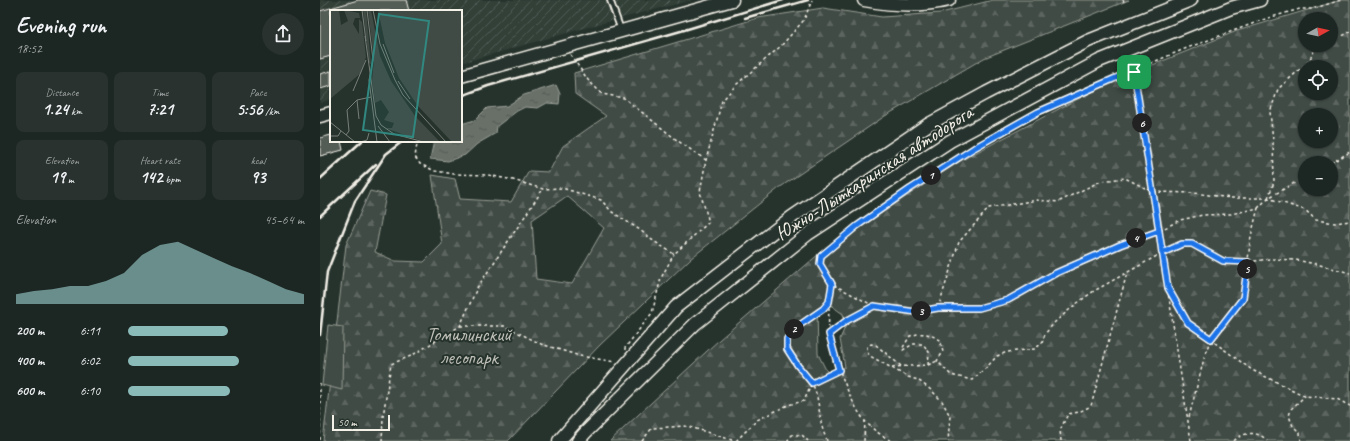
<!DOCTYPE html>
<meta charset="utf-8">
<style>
body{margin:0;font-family:Caveat,sans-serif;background:#29322f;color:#f1f3f6;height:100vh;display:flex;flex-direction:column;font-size:15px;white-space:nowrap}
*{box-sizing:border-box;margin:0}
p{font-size:13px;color:#a0a5a5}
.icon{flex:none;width:22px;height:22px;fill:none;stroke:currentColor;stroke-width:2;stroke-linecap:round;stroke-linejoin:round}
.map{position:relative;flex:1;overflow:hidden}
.panel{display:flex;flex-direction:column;background:#1c2622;width:320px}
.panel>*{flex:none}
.needle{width:26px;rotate:82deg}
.fabs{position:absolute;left:978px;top:12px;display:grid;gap:8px}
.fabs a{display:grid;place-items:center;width:40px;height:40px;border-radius:50%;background:#1c2622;box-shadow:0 1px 3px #0004,0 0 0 1px #3a4340;font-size:20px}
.scale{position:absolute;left:12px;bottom:10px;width:58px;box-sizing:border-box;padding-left:4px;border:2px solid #f4f1e8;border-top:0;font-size:11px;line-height:14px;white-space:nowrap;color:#f4f1e8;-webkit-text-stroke:3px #26332d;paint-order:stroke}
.pin{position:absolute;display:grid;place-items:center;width:34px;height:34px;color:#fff;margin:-17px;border-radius:8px;box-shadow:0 2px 6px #0006}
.km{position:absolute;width:20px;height:20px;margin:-10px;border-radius:50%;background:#222;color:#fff;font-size:11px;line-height:20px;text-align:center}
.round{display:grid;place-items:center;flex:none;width:42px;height:42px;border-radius:21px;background:#29322f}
.summary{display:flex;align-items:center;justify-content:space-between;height:68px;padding:0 16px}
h1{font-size:22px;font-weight:700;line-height:30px}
.metrics{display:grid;grid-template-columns:repeat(3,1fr);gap:6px;height:68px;padding:4px 16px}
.metrics div{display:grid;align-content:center;border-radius:8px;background:#29322f;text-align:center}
.metrics b{font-size:17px;font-weight:700}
.metrics small{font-size:11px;font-weight:400}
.metrics p{font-size:11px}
.chart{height:112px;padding:8px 16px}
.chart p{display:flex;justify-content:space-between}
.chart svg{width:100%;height:72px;margin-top:4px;fill:#8bbbb9;opacity:.7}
ul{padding:0 16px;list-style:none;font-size:13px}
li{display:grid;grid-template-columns:64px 48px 1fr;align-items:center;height:30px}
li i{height:10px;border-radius:5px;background:#8bbbb9}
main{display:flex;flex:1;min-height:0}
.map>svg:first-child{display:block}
</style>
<main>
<section class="panel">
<div class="summary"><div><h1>Evening run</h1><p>18:52</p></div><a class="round"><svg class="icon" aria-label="share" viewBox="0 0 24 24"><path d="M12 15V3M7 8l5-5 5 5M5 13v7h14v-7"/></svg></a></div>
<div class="metrics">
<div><p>Distance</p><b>1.24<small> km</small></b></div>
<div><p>Time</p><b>7:21</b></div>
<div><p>Pace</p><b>5:56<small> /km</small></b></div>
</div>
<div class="metrics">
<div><p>Elevation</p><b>19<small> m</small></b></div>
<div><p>Heart rate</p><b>142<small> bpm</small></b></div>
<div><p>kcal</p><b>93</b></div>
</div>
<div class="chart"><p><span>Elevation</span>45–64 m</p>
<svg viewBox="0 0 160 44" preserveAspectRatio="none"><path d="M0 44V38L10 36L20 35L30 33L40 33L50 30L60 25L70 14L80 8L90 6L100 11L110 16L120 21L130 25L140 30L150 35L160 38V44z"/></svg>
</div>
<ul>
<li><b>200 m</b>6:11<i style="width:57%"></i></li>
<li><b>400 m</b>6:02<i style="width:63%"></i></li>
<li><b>600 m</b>6:10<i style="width:58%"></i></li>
</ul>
</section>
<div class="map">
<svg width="1030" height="441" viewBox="0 0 1030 441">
<defs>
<pattern id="industrial-furrows" width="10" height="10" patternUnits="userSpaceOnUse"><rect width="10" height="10" fill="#333f39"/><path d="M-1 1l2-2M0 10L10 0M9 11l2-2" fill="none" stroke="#515b56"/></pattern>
<pattern id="forest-firs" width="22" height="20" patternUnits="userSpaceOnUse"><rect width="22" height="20" fill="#414b45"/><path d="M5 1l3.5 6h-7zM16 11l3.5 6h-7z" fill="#5d6560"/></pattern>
<pattern id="water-ripples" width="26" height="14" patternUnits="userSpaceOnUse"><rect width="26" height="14" fill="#676f68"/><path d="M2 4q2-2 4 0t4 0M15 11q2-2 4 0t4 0" fill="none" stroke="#565a55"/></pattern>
</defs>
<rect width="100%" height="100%" fill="#26332d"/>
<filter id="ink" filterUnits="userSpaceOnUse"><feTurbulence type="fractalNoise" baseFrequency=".025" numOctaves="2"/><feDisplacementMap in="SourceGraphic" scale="8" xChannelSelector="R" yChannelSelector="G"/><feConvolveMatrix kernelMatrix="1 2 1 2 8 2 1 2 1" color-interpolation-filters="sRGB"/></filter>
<g filter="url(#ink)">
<path fill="url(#industrial-furrows)" d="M0,0H372L275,25L141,63V11H11V99L0,103Z"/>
<g fill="url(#forest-firs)" stroke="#9a9e96" fill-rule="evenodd">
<path d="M673,0H809L664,58L565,116L459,188L370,259L280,345L188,441H3L26,245L50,191L66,195L55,252L75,261L104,262L122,244L112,175L135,179L140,199L191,202L209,171L229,172L243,146L286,116L255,94L254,73L438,18L503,8L562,17L621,13ZM247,196L284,228L252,284L216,279L212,220Z"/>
<path d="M1021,0H1030V441H290L400,339L500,253L640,161L788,83L917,31ZM985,19H1011V45H985ZM985,67H1011V93H985ZM985,115H1011V141H985ZM985,163H1011V189H985ZM509,304L523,314L526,325L520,339L525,367L507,372L498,354L497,309Z"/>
</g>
<path fill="#414b45" stroke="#9a9e96" d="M8,325L23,327L22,390L2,385Z"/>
<path fill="url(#water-ripples)" stroke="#9fa39b" d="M236,85L240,94L239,104L227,103L218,108L205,107L197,111L177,126L176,133L157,144L145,155L128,161L110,159L114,141H141V124L155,120L167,108L187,106L204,95Z"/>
<g fill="#525c55" stroke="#f4f1e8">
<path d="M38,0H86L89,11H11V56L0,59V11Z"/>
<path d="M11,71V86L0,89V74Z"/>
<path d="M11,135V141H21L23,150L0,156V138Z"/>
</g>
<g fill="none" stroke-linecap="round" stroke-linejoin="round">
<defs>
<path id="service" d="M290,0L301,30"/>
<g id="secondary">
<path d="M544,0C571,5 601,7 629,0"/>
<path d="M141,76L412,0"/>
<path d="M0,116L11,113"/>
<path d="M239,441L356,307L472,217L609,124L666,93L768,41L871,0"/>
<path d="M258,441L265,433L375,324L488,234L630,141L779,61L911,8L940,0"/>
</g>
</defs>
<use href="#service" stroke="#f4f1e8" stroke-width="8"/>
<use href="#secondary" stroke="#f4f1e8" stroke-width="15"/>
<g stroke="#f4f1e8" stroke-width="1.5" stroke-dasharray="3 3" stroke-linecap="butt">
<path d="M803,0L804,2"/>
<path d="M1011,36H1022L1030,32"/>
<path d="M250,54L268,80L282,94L304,98L358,141L386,160"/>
<path d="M814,70L871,441"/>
<path d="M94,141L97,144L95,157L100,164L115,171L134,174L168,175L193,180L223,189L242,188L281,200L292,212L320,230L332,240L354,254L389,222L380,192L386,160L402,101L417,84L461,46L484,20L492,0"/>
<path d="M1011,163L1030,152"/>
<path d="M985,177L948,198L938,208L911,214L883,215L860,220L839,231L799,245L736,273L688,300L659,308L618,309L596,312L554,306L512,284L500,264L501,256L537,226L590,189L654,148L718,112L795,78L867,48L948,18L980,9H992L1021,0"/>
<path d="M948,198L954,182L953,140L950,112L958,89L989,61L997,45"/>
<path d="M512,284C509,300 508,317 509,333C512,354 531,405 545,421C550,427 564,438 572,441"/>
<path d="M849,289L868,323L932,370L985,396L1017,399L1030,406"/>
<path d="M618,308L639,242L669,208L717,200L738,202L781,181L805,178L833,192L874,193L911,198H948L985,210L996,220L1015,223L1030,221"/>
<path d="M140,326H185L221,344L260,356L295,362"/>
<path d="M509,334L526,321L554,306"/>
<path d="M305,350V348L332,313L341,278L354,254"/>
<path d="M608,365L609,352L603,344H593L583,350L582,349L590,336C603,332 608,333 620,340L623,352L617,361L631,375L652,380L667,367L677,356L687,352L715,349L722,343L725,334L735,322L756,304L774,291L851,248L862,244H872L903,261L928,262L949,259L976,260L1000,265L1030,273"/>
<path d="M581,366L556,345L551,344L547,347V352L550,356L588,377L598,380L611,390L622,401L630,416L628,441"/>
<path d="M572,367L608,365L617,361"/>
<path d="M0,383V441"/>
<path d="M869,417L886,351L891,339L923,298L931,236L938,208"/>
<path d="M62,441L63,417L71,364L91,356L140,326L157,288L223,189"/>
<path d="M322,441L332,428L367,426L415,441"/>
<path d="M416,441L437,420L468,405L484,401L492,383L519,370"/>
<path d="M467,441L472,435H482L488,441"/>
<path d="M507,441C506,437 504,434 503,430C498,414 500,396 491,382C482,368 458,351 471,333C479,321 498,315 509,302"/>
<path d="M544,441L545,421"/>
<path d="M741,441L740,430L748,414L759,412L771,406L807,273"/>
<path d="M914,441C922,432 939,430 947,441"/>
<path d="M981,441L980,433L973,426L969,416L971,409L985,396"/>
</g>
<use href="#service" stroke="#26332d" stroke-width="4.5"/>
<use href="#secondary" stroke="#26332d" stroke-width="12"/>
<g stroke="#f4f1e8" stroke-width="2.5">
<path d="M425,18L488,0"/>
<path d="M141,96L168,86L361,31L463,0"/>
<path d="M0,179L42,141"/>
<path d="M0,216L56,164"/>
<path d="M0,335L7,272L35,201L66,154L83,141"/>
</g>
</g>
</g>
<g fill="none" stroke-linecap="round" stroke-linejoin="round" filter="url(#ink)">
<defs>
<path id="route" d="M814,72V70L718,112L654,148L590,189L537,226L501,256L500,264L512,284L509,302L503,309L474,329L467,339V349L478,366L492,383L519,370L509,334L526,321L554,306L596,312L618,308H659L688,300L736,273L800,245L839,231L848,288L868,323L891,339L923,298L928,262L903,261L872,244H862L842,253L839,231L814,72"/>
</defs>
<use href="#route" stroke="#fff" stroke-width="8"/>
<use href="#route" stroke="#1a73e8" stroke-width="5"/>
</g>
<g text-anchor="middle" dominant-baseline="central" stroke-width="4" stroke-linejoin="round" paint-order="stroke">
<g font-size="20" fill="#f4f1e8" stroke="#26332d">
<text transform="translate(554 173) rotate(-33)">Южно-Лыткаринская автодорога</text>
</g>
<g font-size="20" fill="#bebfb7" stroke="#26332d">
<text x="149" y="334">Томилинский<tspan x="149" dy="23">лесопарк</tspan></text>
</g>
</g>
<g transform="translate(10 10)">
<rect width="132" height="132" fill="#26332d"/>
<path d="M0,0H9L11,15L18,11L14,0L29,3L30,8H25L23,14L29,24V9L32,12L36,47L31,63L0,89ZM33,0H36L41,54L39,53ZM38,0H41L50,46L61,71L85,106L110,132H95L55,118H62L64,113L54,110L59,102L51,90L45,93L42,71L44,50ZM48,0H132V132H122L88,96L69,68L55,33Z" fill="#414b45"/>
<path fill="none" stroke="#787f78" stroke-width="1" d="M32,0L36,31M37,0L43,50L39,70L47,132M43,0L50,34L65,70L73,85L116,132M35,26L46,106L51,115L64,124L94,132M53,34L64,63M68,71L80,89M23,81L36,50M29,109L27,90L41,87M0,112L25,132M48,116L60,132M16,125L19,121L17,100L27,90M0,126H8L11,121M30,132L37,130L39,123"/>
<path fill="#318880" fill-opacity="0.15" stroke="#318880" stroke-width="2" d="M49,4L99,11L83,127L33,120Z"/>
<rect width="132" height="132" fill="none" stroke="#f4f1e8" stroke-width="2"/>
</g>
</svg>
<div class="fabs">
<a><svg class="needle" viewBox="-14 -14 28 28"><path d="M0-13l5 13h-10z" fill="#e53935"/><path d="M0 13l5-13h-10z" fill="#a0a5a5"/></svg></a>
<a><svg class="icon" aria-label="locate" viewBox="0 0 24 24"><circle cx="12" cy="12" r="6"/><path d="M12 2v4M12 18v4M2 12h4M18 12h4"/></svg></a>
<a>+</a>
<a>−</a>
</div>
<div class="scale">50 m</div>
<div class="pin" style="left:814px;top:72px;background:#1e9e55"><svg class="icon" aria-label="arrive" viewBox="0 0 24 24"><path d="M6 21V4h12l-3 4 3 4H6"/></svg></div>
<b class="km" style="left:611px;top:175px">1</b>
<b class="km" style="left:474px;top:329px">2</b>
<b class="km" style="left:601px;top:311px">3</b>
<b class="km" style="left:816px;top:238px">4</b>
<b class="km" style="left:927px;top:269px">5</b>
<b class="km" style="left:822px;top:123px">6</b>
</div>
</main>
